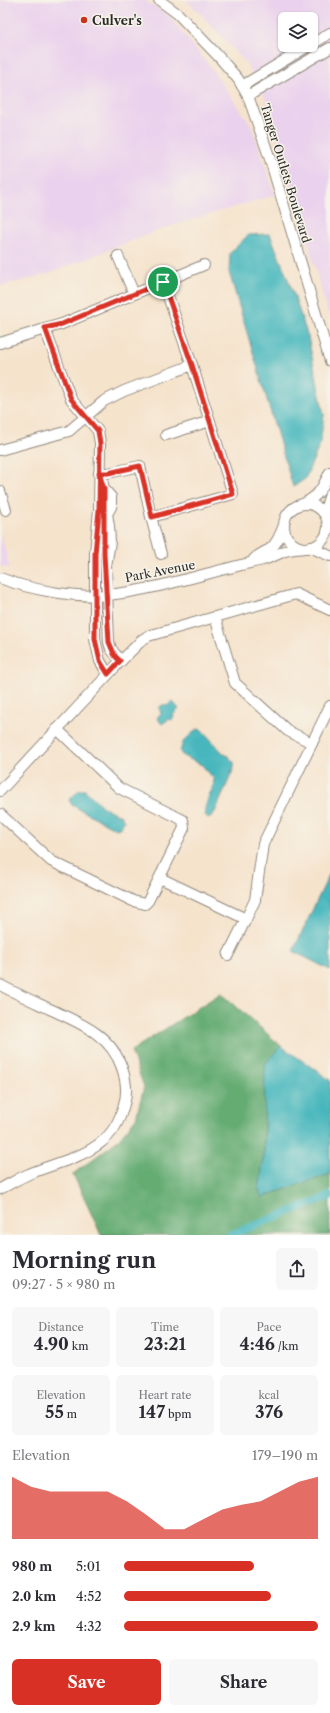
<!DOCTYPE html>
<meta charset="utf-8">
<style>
body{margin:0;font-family:"Libre Caslon Text",serif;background:#f7f7f7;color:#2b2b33;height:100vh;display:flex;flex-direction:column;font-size:15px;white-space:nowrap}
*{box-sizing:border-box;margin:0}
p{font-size:13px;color:#7c7c81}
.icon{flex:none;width:22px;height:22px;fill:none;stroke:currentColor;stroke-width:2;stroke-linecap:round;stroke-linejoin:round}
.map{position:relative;height:1235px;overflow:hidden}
.details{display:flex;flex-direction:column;background:#fff;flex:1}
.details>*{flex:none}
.buttons{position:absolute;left:278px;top:12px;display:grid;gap:8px}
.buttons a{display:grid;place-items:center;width:40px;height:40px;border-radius:6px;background:#fff;box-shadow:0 1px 3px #0004;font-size:20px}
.pin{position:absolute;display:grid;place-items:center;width:34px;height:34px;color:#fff;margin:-17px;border:2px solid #fff;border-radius:50%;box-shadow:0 1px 4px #0007}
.round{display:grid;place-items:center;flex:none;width:42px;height:42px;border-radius:6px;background:#f7f7f7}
.headline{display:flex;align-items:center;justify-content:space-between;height:68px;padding:0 12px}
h1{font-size:22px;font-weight:800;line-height:30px}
.figures{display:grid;grid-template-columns:repeat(3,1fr);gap:6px;height:68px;padding:4px 12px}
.figures div{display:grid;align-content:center;border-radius:6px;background:#f7f7f7;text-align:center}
.figures b{font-size:17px;font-weight:800}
.figures small{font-size:11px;font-weight:400}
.figures p{font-size:11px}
.chart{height:112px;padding:8px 12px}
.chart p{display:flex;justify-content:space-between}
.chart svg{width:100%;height:72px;margin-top:4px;fill:#d93025;opacity:.7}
.action{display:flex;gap:8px;margin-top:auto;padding:8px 12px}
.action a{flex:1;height:46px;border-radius:6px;background:#d93025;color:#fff;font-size:16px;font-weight:800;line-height:46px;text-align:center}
.action a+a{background:#f7f7f7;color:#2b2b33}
ul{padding:0 12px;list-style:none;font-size:13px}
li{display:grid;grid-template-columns:64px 48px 1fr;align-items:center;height:30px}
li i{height:10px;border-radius:5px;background:#d93025}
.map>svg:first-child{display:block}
</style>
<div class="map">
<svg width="330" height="1235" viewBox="0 0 330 1235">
<rect width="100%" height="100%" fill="#f7f3e8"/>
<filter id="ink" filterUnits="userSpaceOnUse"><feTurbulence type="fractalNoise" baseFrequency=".025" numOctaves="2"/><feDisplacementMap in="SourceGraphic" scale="8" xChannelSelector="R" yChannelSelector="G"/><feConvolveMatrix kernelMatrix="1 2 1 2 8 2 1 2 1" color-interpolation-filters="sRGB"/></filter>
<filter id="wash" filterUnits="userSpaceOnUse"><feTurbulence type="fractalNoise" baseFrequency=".012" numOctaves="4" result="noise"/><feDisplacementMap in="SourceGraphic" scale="16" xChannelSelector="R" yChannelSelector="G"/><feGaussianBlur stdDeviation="0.9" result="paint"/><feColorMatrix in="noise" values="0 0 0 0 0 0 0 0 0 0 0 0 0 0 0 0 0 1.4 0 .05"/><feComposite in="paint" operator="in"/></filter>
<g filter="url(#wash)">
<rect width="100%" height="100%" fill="#f5e3cc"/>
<g fill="#ead1ed" fill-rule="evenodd">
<path d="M0,0H144L168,15L211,68L251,125L275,195L170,226L47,274L0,286Z"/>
<path d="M185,0H330V320L268,104L246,63L194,7ZM285,19H311V45H285Z"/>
<path d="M0,532L10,568L0,566Z"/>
</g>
<path fill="#65ac73" stroke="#486c4f" d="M221,993L281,1046L265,1064L264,1156L259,1190L262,1196L330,1174V1235H101L73,1174L117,1141L136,1118L144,1087L131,1051Z"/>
<g fill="#47b7bd" stroke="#397174">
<path d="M270,234L293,292L308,337L324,415L320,444L305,479L293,487L229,272L230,253L248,235Z"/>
<path d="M171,702H173L179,709L173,715L174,717L172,720L169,719L162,724L157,718L161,713L159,708L162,705L167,706Z"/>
<path d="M197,729L202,730L223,753L229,757L234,762V768L215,812L212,816L208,818L205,815C203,803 214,792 214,779L202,765L183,756L180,752L183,742Z"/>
<path d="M79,790H85L103,807L121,816L124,821L121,827L116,829L72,805L69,800Z"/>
<path d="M330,873V970L293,951Z"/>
<path d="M281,1046L330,1080V1174L262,1197L259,1190L264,1156L265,1064Z"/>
</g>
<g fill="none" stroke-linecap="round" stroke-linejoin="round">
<path stroke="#47b7bd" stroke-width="8" d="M230,1235L330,1196"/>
</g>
</g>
<g filter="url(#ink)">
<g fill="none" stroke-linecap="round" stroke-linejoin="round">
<defs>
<g id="minor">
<path d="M159,0L178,14L219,57L238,79L248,96L270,159L330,361"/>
<path d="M311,45L330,33"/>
<path d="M242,86L310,45"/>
<path d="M248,96L330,48"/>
<path d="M118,256L134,294"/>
<path d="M163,282L204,265"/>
<path d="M0,343L45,329L71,399L98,431L100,443L99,510L95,554V639L100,661L108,674"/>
<path d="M166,435L210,421"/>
<path d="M0,450L69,431L104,401L124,391L192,365L163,282L62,324L45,329"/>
<path d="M99,473H108L140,466L151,517L233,494L192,365"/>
<path d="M102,480L104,489L111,497V507L107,514L109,526L110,542L106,566L109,642L111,649L121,661"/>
<path d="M0,491L6,510"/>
<path d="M303,504C320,495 322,488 330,472"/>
<circle cx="306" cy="526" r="22"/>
<path d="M151,517L161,554"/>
<path d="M327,518L325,510L330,494"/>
<path d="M310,547L330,556"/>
<path d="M254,559C259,554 263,553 270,549C277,544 281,533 284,525"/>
<path d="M0,578C31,590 75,598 108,595C161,589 211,571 263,560C270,558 278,554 285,551C291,549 298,549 303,548"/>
<path d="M215,617L235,683L288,731L312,743"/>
<path d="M0,791L116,666L142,640L148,636L296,594L330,610"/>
<path d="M0,814L51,861L133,901L145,904L148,901L184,828L183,820L119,788L57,729"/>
<path d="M160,878L246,919L228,955"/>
<path d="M246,919L255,900L263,844L330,706"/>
<path d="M0,985C17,994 35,1002 52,1010C82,1024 111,1035 122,1068C126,1080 128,1092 124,1104C120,1121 113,1134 99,1144C79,1159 52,1164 29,1174C19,1178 10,1184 0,1189"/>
</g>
</defs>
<use href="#minor" stroke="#90877c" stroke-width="12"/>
<use href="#minor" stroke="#fff" stroke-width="10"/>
</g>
</g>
<g fill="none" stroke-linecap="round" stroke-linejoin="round" filter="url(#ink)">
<defs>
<path id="route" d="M163,282L62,324L45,328L71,399L98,431L100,443L99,510L95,554V639L100,661L108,674L120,661L115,656L109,642L104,554V489L99,473H108L140,466L152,517L233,494L192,365L163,282"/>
</defs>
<use href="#route" stroke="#fff" stroke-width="8"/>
<use href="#route" stroke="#d93025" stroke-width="5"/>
</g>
<circle fill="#c8321e" stroke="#f7f3e8" stroke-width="1.5" cx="84" cy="20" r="4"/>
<g text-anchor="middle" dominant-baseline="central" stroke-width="3" stroke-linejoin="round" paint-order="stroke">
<g font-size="12" font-weight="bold" fill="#2b2b2b" stroke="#f7f3e8" text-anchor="start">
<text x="92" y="20">Culver's</text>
</g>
<g font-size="12" fill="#2b2b2b" stroke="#f7f3e8">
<text transform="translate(286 173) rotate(73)">Tanger Outlets Boulevard</text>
<text transform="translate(160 571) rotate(-11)">Park Avenue</text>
</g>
</g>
</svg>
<div class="buttons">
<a><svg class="icon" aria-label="layers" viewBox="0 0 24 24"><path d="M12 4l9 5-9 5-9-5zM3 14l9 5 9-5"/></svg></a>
</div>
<div class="pin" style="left:163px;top:282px;background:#1e9e55"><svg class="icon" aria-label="arrive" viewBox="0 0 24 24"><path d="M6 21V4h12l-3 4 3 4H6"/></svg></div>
</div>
<section class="details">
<div class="headline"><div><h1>Morning run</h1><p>09:27 · 5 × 980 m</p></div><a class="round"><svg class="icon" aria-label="share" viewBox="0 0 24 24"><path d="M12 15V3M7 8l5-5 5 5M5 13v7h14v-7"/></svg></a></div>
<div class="figures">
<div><p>Distance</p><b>4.90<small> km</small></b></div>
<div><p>Time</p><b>23:21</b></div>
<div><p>Pace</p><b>4:46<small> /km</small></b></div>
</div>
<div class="figures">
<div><p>Elevation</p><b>55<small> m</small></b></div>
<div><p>Heart rate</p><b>147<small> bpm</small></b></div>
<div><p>kcal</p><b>376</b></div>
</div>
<div class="chart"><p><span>Elevation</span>179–190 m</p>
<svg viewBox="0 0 160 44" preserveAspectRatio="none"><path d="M0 44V6L10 12L20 15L30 15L40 15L50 15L60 21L70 29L80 38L90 38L100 32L110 26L120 23L130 21L140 15L150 9L160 6V44z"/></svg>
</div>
<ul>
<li><b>980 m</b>5:01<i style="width:67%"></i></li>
<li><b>2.0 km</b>4:52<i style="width:76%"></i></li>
<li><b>2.9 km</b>4:32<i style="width:100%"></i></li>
</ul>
<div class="action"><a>Save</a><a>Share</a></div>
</section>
